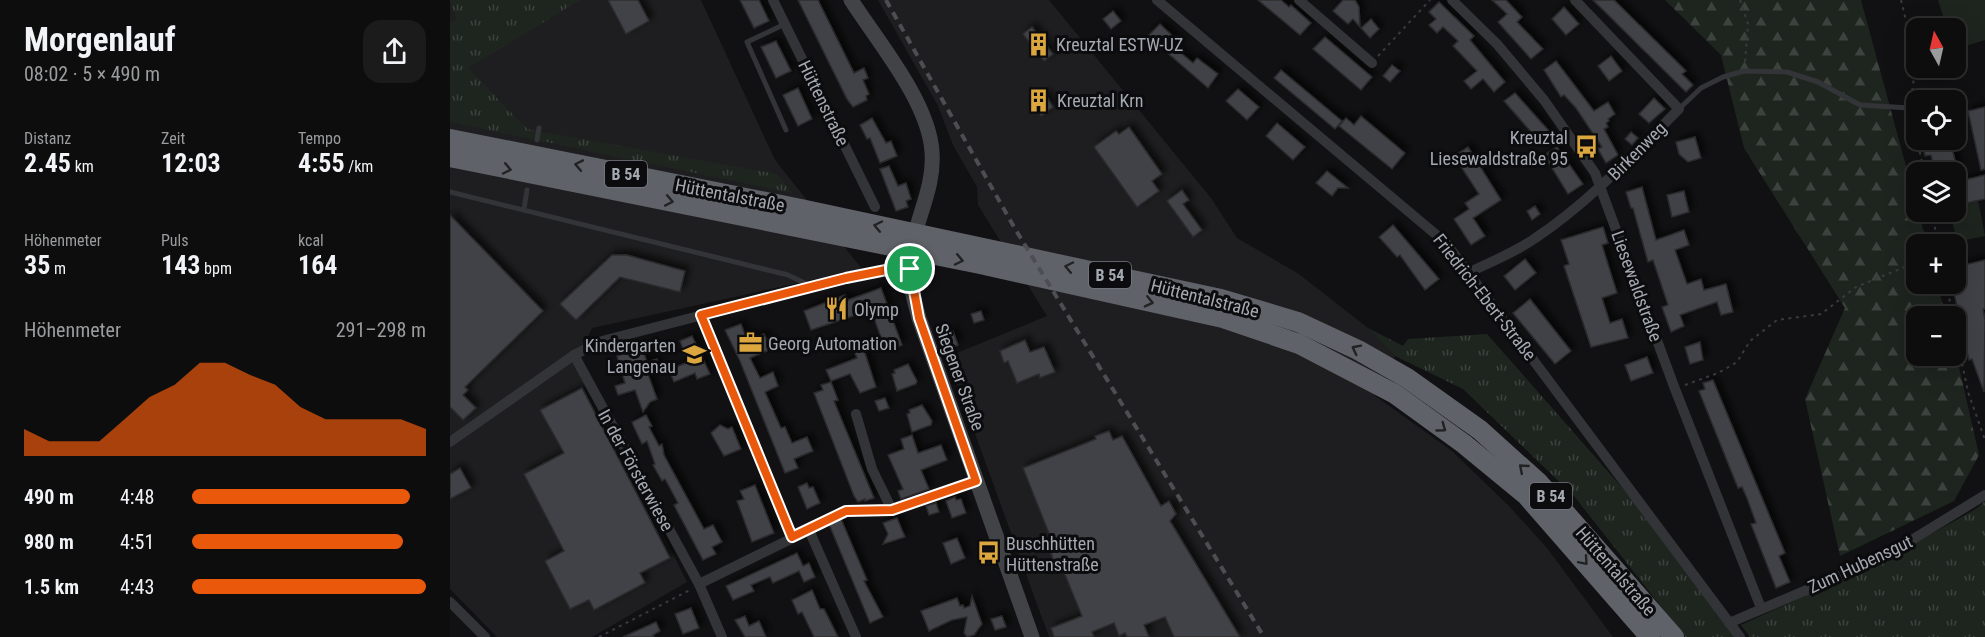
<!DOCTYPE html>
<html lang="de">
<meta charset="utf-8">
<style>
body{margin:0;font-family:"Roboto Condensed",sans-serif;background:#1b1b1c;color:#f1f3f6;height:100vh;display:flex;flex-direction:column;font-size:22px;white-space:nowrap}
*{box-sizing:border-box;margin:0}
p{font-size:20px;color:#9a9c9e}
.icon{flex:none;width:33px;height:33px;fill:none;stroke:currentColor;stroke-width:2;stroke-linecap:round;stroke-linejoin:round}
.map{position:relative;flex:1;overflow:hidden}
.side{display:flex;flex-direction:column;background:#0d0d0e;width:450px}
.side>*{flex:none}
.needle{width:39px;rotate:352deg}
.fabs{position:absolute;left:1456px;top:18px;display:grid;gap:12px}
.fabs a{display:grid;place-items:center;width:60px;height:60px;border-radius:12px;background:#0d0d0e;box-shadow:0 6px 24px #0002,0 0 0 2px #2d2d2e;font-size:30px}
.pin{position:absolute;display:grid;place-items:center;width:51px;height:51px;color:#fff;margin:-26px;border:3px solid #fff;border-radius:50%;box-shadow:0 2px 6px #0007}
.round{display:grid;place-items:center;flex:none;width:63px;height:63px;border-radius:18px;background:#1b1b1c}
.headline{display:flex;align-items:center;justify-content:space-between;height:102px;padding:0 24px}
h1{font-size:33px;font-weight:700;line-height:45px}
.stats{display:grid;grid-template-columns:repeat(3,1fr);gap:9px;height:102px;padding:6px 24px}
.stats div{display:grid;align-content:center}
.stats b{font-size:26px;font-weight:700}
.stats small{font-size:16px;font-weight:400}
.stats p{font-size:16px}
.chart{height:168px;padding:12px 24px}
.chart p{display:flex;justify-content:space-between}
.chart svg{width:100%;height:108px;margin-top:6px;fill:#ea580c;opacity:.7}
ul{padding:0 24px;list-style:none;font-size:20px}
li{display:grid;grid-template-columns:96px 72px 1fr;align-items:center;height:45px}
li i{height:15px;border-radius:8px;background:#ea580c}
main{display:flex;flex:1;min-height:0}
.map>svg:first-child{display:block}
</style>
<main>
<section class="side">
<div class="headline"><div><h1>Morgenlauf</h1><p>08:02 · 5 × 490 m</p></div><a class="round"><svg class="icon" aria-label="share" viewBox="0 0 24 24"><path d="M12 15V3M7 8l5-5 5 5M5 13v7h14v-7"/></svg></a></div>
<div class="stats">
<div><p>Distanz</p><b>2.45<small> km</small></b></div>
<div><p>Zeit</p><b>12:03</b></div>
<div><p>Tempo</p><b>4:55<small> /km</small></b></div>
</div>
<div class="stats">
<div><p>Höhenmeter</p><b>35<small> m</small></b></div>
<div><p>Puls</p><b>143<small> bpm</small></b></div>
<div><p>kcal</p><b>164</b></div>
</div>
<div class="chart"><p><span>Höhenmeter</span>291–298 m</p>
<svg viewBox="0 0 160 44" preserveAspectRatio="none"><path d="M0 44V33L10 38L20 38L30 38L40 29L50 20L60 15L70 6L80 6L90 11L100 15L110 24L120 29L130 29L140 29L150 29L160 33V44z"/></svg>
</div>
<ul>
<li><b>490 m</b>4:48<i style="width:93%"></i></li>
<li><b>980 m</b>4:51<i style="width:90%"></i></li>
<li><b>1.5 km</b>4:43<i style="width:100%"></i></li>
</ul>
</section>
<div class="map">
<svg width="1535" height="637" viewBox="0 0 1535 637">
<defs>
<pattern id="grass-tufts" width="24" height="20" patternUnits="userSpaceOnUse" patternTransform="scale(1.5)"><rect width="24" height="20" fill="#1e251f"/><path d="M3 7l-1-3M5 7V3M7 7l1-3M15 17l-1-3M17 17v-4M19 17l1-3" fill="none" stroke="#3c423d"/></pattern>
<pattern id="forest-firs" width="22" height="20" patternUnits="userSpaceOnUse" patternTransform="scale(1.5)"><rect width="22" height="20" fill="#1e251f"/><path d="M5 1l3.5 6h-7zM16 11l3.5 6h-7z" fill="#3c423d"/></pattern>
<filter id="shadow"><feDropShadow dx="4.5" dy="-4.5" stdDeviation="3" flood-color="#0009"/></filter>
</defs>
<rect width="100%" height="100%" fill="#111113"/>
<g fill="#1e1e20">
<path d="M0,0H251L325,160L412,269L142,328L126,361L237,582L142,637H47L0,589Z"/>
<path d="M428,0H599L761,198L787,238L849,274L918,328L945,356L924,395L1002,451L1059,506L1097,548L1163,637H599L497,357L597,316L528,205L527,187L503,145L488,106Z"/>
</g>
<g fill="url(#grass-tufts)">
<path d="M0,0H130L18,68L77,129L327,174L342,193L0,122V23L7,20Z"/>
<path d="M918,328L953,346L958,339L1037,334L1197,516L1285,637H1235L1124,496L1013,389L945,356Z"/>
<path d="M1535,501V637H1300L1291,625L1440,557L1526,509Z"/>
</g>
<path fill="url(#forest-firs)" d="M1215,0H1411L1477,244H1467V284H1487L1496,316H1467V356L1506,354L1529,455L1504,501L1390,556L1355,399L1395,308L1294,148L1271,55Z"/>
<g fill="#1e251f">
<path d="M1488,0H1535V40L1509,48L1506,46V28H1497Z"/>
<path d="M1528,200L1535,236L1507,242L1500,212H1506V205Z"/>
</g>
<g fill="#414246" stroke="#2c2c2e" stroke-width="1.5" filter="url(#shadow)">
<path d="M158,0H188L199,21L176,34Z"/>
<path d="M290,0H309L319,21L304,28Z"/>
<path d="M348,0H368L404,73L414,68L418,78L413,80L419,94L416,96L417,100L403,107L397,99Z"/>
<path d="M808,0H831L839,7L841,5L861,23L850,35Z"/>
<path d="M893,0H905L909,7L910,27L903,19L898,24L883,11Z"/>
<path d="M1042,0H1056L1072,17L1067,22L1093,49L1081,59L1048,22L1057,14Z"/>
<path d="M1143,0H1164L1223,58L1236,71L1232,74L1243,85L1236,92Z"/>
<path d="M989,2L1024,36L1020,40L1055,82L1044,92L1033,79L1021,89L1014,81L1027,71L1003,46L1008,41L993,27L987,33L979,25L986,19L979,12Z"/>
<path d="M1114,7L1129,24L1116,35L1102,19Z"/>
<path d="M663,11L671,21L661,29L653,19Z"/>
<path d="M921,19L929,29L920,38L911,28Z"/>
<path d="M710,24L730,43L725,48L743,63L747,58L768,74L758,88L698,36Z"/>
<path d="M582,27L603,54L594,61L573,34Z"/>
<path d="M875,37L922,77L911,90L863,49Z"/>
<path d="M326,41L341,71L326,78L311,47Z"/>
<path d="M1161,56L1172,71L1159,81L1148,66Z"/>
<path d="M1106,61L1144,111L1158,102L1165,114L1158,119L1159,121L1156,123L1158,127L1154,129L1168,155L1156,163L1148,149L1152,147L1126,108L1114,95L1111,97L1094,70Z"/>
<path d="M942,65L950,71L940,82L933,76Z"/>
<path d="M831,70L892,121L885,129L824,78Z"/>
<path d="M348,88L362,119L348,126L333,95Z"/>
<path d="M788,89L809,107L797,120L776,101Z"/>
<path d="M1065,93L1099,131L1089,141L1054,101Z"/>
<path d="M595,94L603,107L591,116L582,102Z"/>
<path d="M1204,98L1215,109L1199,123L1189,114Z"/>
<path d="M1535,107V169L1531,170L1518,111Z"/>
<path d="M911,116L955,153L942,169L889,126L896,118L904,125Z"/>
<path d="M422,118L436,143L441,141L447,156L430,163L420,138L417,139L410,125Z"/>
<path d="M827,123L855,147L843,160L816,136Z"/>
<path d="M679,127L712,174L702,181L709,191L687,207L644,147L666,131L669,134Z"/>
<path d="M1181,132L1188,138L1182,145L1175,139Z"/>
<path d="M1245,137L1251,158L1238,162L1229,154L1226,142Z"/>
<path d="M1471,140H1500L1507,168L1485,172L1481,155L1475,156Z"/>
<path d="M1018,147L1051,200L1023,218L1035,236L1021,245L1004,219L1019,209L1015,203L1029,194L1004,156Z"/>
<path d="M1107,147L1133,184L1118,194L1094,155Z"/>
<path d="M439,166L448,186L456,183L461,199L456,201L458,207L446,211L430,169Z"/>
<path d="M877,171L898,188H888L882,196L866,183Z"/>
<path d="M1535,175V199L1506,205V182Z"/>
<path d="M1192,187L1206,240L1234,230L1239,245L1225,250L1237,284L1251,279L1254,290L1276,284L1283,312L1271,315L1267,302L1230,315L1234,326L1221,332L1212,307L1218,305L1203,260L1198,262L1183,208H1181L1176,192Z"/>
<path d="M732,190L739,200L733,204L752,230L743,237L717,201Z"/>
<path d="M1234,191L1239,212L1222,217L1217,195Z"/>
<path d="M1085,206L1090,214L1082,220L1077,211Z"/>
<path d="M0,215L93,311L15,387L18,390L13,395L26,408L13,420L0,407Z"/>
<path d="M943,225L989,279L975,290L950,255L947,257L929,237Z"/>
<path d="M1153,227L1158,243L1152,245L1167,293L1152,298L1160,323L1172,319L1178,338L1141,347L1114,266L1119,264L1111,240Z"/>
<path d="M162,255H177L235,271L230,292L170,277L126,320L110,304Z"/>
<path d="M1075,259L1086,273L1065,290L1054,276Z"/>
<path d="M1535,260V309H1533L1535,320L1534,392L1522,359L1519,360L1502,284H1506V267Z"/>
<path d="M431,288L452,345L436,351L421,310L361,330L354,311L395,295L398,300Z"/>
<path d="M1080,299L1121,351L1105,364L1063,313Z"/>
<path d="M531,311L534,320L524,323L521,314Z"/>
<path d="M291,324L294,332L305,338L314,334L321,349L300,358L310,378L323,372L328,386L315,392L331,428L335,427L342,443L357,437L363,451L344,459L348,468L335,473L290,361L275,330Z"/>
<path d="M503,331L508,345L496,350L490,336Z"/>
<path d="M242,336L260,374L247,379L245,373L224,382L219,370L238,362L230,341Z"/>
<path d="M575,340L580,352L594,347L605,372L590,378L589,374L567,383L558,361L554,363L550,351Z"/>
<path d="M1250,342L1253,360L1240,364L1235,347Z"/>
<path d="M413,347L426,387L410,393L400,374L381,381L376,370L407,358L404,350Z"/>
<path d="M192,348L197,362L207,359L210,369L198,374L207,399L200,402L193,412L185,390L168,395L165,386L175,383L167,356Z"/>
<path d="M1197,357L1203,373L1181,381L1175,365Z"/>
<path d="M458,364L467,381L466,384L447,391L442,374L445,373L444,370Z"/>
<path d="M1263,380L1335,553L1329,556L1340,582L1326,588L1301,524L1306,523L1297,498L1292,487L1288,488L1249,391L1255,389L1253,383Z"/>
<path d="M381,382L388,400L384,401L424,498L415,501V499L408,502L404,496L364,393L373,390L371,385Z"/>
<path d="M132,388L220,558L190,573L195,583L144,610L139,600L120,609L95,561L114,551L74,474L114,453L90,410Z"/>
<path d="M435,398L439,408L429,411L425,401Z"/>
<path d="M472,405L482,421L481,425L462,432L457,414L460,413L459,410Z"/>
<path d="M196,415L202,426L199,427L209,446L212,444L214,455L254,529L263,525L272,542L262,547L266,554L253,560L224,505L228,503L215,479L212,481L203,465L205,464L197,441L192,444L184,427L182,422Z"/>
<path d="M270,425L278,429L282,427L291,449L274,456L261,433Z"/>
<path d="M659,431L663,440L672,436L711,506L719,501L726,514L720,521L790,637H724L715,617L694,625L699,637H677L675,633L669,636L664,623L642,632L644,637H604L601,628L632,616L609,560L604,562L601,553L606,551L573,468L646,439L645,436Z"/>
<path d="M462,435L468,453L491,445L497,460L471,470L479,489L451,499L448,491L453,489L438,455L454,449L451,439Z"/>
<path d="M10,468L21,488L0,499V474Z"/>
<path d="M357,483L359,488L363,487L370,503L357,509L348,487Z"/>
<path d="M305,485L324,533L302,542L287,501L294,499L290,491Z"/>
<path d="M505,497L506,500L511,499L516,513L502,518L496,501Z"/>
<path d="M486,503L489,512L479,515L476,506Z"/>
<path d="M447,518L455,537L433,544L438,534L433,523Z"/>
<path d="M391,519L417,580L414,581L433,617L420,623L379,524Z"/>
<path d="M507,538L515,558L501,564L493,543Z"/>
<path d="M347,553L353,566L359,563L365,577L354,582L349,571L323,583L320,577L301,585L304,591L283,600L276,586Z"/>
<path d="M362,590L370,609H374L388,637H364L352,612L348,614L342,600Z"/>
<path d="M522,596L532,624L524,635L517,637L514,633L517,617L502,620L479,631L471,611L507,598L510,606L513,605L514,608L520,606Z"/>
<path d="M241,608L249,628L233,634L225,614Z"/>
<path d="M295,616L299,626L309,621L316,637H295L285,620Z"/>
<path d="M552,616L556,627L545,630L541,619Z"/>
<path d="M206,622L210,631L203,635L204,637H173Z"/>
</g>
<g fill="none" stroke-linecap="round" stroke-linejoin="round">
<g stroke="#393a3e" stroke-width="2" stroke-dasharray="3 4.5" stroke-linecap="butt">
<path d="M1290,0L1298,24L1295,62"/>
<path d="M1451,0L1466,61L1461,100"/>
<path d="M928,56L980,0"/>
<path d="M1462,115L1474,172"/>
<path d="M1482,212L1488,244"/>
<path d="M1496,284L1503,316"/>
<path d="M1506,334L1518,392L1535,440"/>
<path d="M1235,385L1268,373L1287,362L1300,341L1327,320L1371,314L1406,287L1467,262"/>
<path d="M370,524L396,511L430,510"/>
<path d="M149,637L240,590"/>
</g>
<g stroke="#333437" stroke-width="5">
<path d="M335,24L297,42L336,130"/>
<path d="M1229,109L1251,88L1273,77L1294,71L1337,72L1368,82L1410,105L1460,108"/>
<path d="M87,140L89,128"/>
<path d="M0,192L338,275L361,286"/>
<path d="M74,209L77,190"/>
</g>
<g stroke="#333437" stroke-width="10">
<path d="M323,0L425,207"/>
<path d="M707,0L996,243L1290,637"/>
<path d="M849,0L922,63"/>
<path d="M1002,0L1047,44L1094,100L1145,173L1225,389L1311,608"/>
<path d="M1018,273C1040,262 1064,253 1084,239C1137,204 1184,154 1229,109L1125,0"/>
<path d="M251,315L342,537"/>
<path d="M124,355L249,584L272,637"/>
<path d="M406,414L422,469L442,510L526,481"/>
<path d="M0,442L124,355L152,341L396,278L446,268L460,269"/>
<path d="M249,584L359,530L406,637"/>
<path d="M0,602L35,637"/>
<path d="M1279,623L1434,557L1535,495"/>
</g>
<path stroke="#414347" stroke-width="15" d="M401,0C428,42 479,102 482,152C485,190 463,223 460,260C458,280 464,299 469,318L582,637"/>
<g stroke="#5f6268" stroke-width="20">
<path d="M0,139L351,209L771,299L848,322L908,350L957,378L1030,430L1089,483L1224,637"/>
<path d="M0,157L530,264L773,318L849,344L945,394L1014,444L1076,495L1200,637"/>
</g>
<path stroke="#4c4e52" stroke-width="4" stroke-dasharray="8 6" stroke-linecap="butt" d="M436,0L564,227L814,637"/>
</g>
<defs><path id="oneway-chevron" d="M-2-3.5L2.5 0L-2 3.5" fill="none" stroke-width="1.6" stroke-linecap="round" stroke-linejoin="round" transform="scale(1.5)"/></defs>
<g stroke="#212224">
<use href="#oneway-chevron" transform="translate(129 165) rotate(-169)"/>
<use href="#oneway-chevron" transform="translate(57 169) rotate(12)"/>
<use href="#oneway-chevron" transform="translate(219 201) rotate(11)"/>
<use href="#oneway-chevron" transform="translate(428 226) rotate(-168)"/>
<use href="#oneway-chevron" transform="translate(509 260) rotate(12)"/>
<use href="#oneway-chevron" transform="translate(619 267) rotate(-168)"/>
<use href="#oneway-chevron" transform="translate(699 302) rotate(13)"/>
<use href="#oneway-chevron" transform="translate(906 349) rotate(-153)"/>
<use href="#oneway-chevron" transform="translate(992 428) rotate(36)"/>
<use href="#oneway-chevron" transform="translate(1073 468) rotate(-139)"/>
<use href="#oneway-chevron" transform="translate(1134 561) rotate(49)"/>
</g>
<g fill="none" stroke-linecap="round" stroke-linejoin="round">
<defs>
<path id="route" d="M446,268L460,269L469,318L526,481L442,510L396,511L342,537L251,315L396,278Z"/>
</defs>
<use href="#route" stroke="#fff" stroke-width="12"/>
<use href="#route" stroke="#ea580c" stroke-width="8"/>
</g>
<defs>
<symbol id="building-bare" viewBox="-9 -9 18 18"><path d="M-4-6H4V6H1V3H-1V6H-4ZM-2.5-4.3h1.7v1.8h-1.7ZM.8-4.3h1.7v1.8H.8ZM-2.5-1h1.7V.8h-1.7ZM.8-1h1.7V.8H.8Z" fill="#dda73f" stroke="#0c0c0e" stroke-width="2.5" paint-order="stroke"/></symbol>
<symbol id="bus-bare" viewBox="-9 -9 18 18"><path d="M-5-6H5V4H4V6H2V4H-2V6H-4V4H-5ZM-3.5-4V0h7V-4ZM-3.5 1.2v1.5H-2V1.2ZM2 1.2v1.5H3.5V1.2Z" fill="#dda73f" stroke="#0c0c0e" stroke-width="2.5" paint-order="stroke"/></symbol>
<symbol id="restaurant-bare" viewBox="-9 -9 18 18"><path d="M-5-6h1v4h1v-4h1v4h1v-4h1v5L-1.5 .5V6h-2V.5L-5-1ZM5-6V6H3V1.5H1.5Q1.5-4 5-6Z" fill="#dda73f" stroke="#0c0c0e" stroke-width="2.5" paint-order="stroke"/></symbol>
<symbol id="office-bare" viewBox="-9 -9 18 18"><path d="M-6-3h4V-5.5h4V-3h4V5H-6ZM-1-4.5V-3h2v-1.5ZM-6 0V1H6V0Z" fill="#dda73f" stroke="#0c0c0e" stroke-width="2.5" paint-order="stroke"/></symbol>
<symbol id="school-bare" viewBox="-9 -9 18 18"><path d="M0-5L7-2L0 1L-7-2ZM-4 1L0 2.5L4 1V4Q0 6-4 4Z" fill="#dda73f" stroke="#0c0c0e" stroke-width="2.5" paint-order="stroke"/></symbol>
</defs>
<g fill-rule="evenodd">
<use href="#building-bare" x="572" y="28" width="33" height="33"/>
<use href="#building-bare" x="572" y="84" width="33" height="33"/>
<use href="#bus-bare" x="1120" y="130" width="33" height="33"/>
<use href="#restaurant-bare" x="370" y="292" width="33" height="33"/>
<use href="#office-bare" x="284" y="326" width="33" height="33"/>
<use href="#school-bare" x="228" y="338" width="33" height="33"/>
<use href="#bus-bare" x="522" y="536" width="33" height="33"/>
</g>
<g text-anchor="middle" dominant-baseline="central" stroke-width="6" stroke-linejoin="round" paint-order="stroke">
<g fill="#0c0c0e" stroke="#767a81" stroke-width="1.5">
<rect x="155" y="161" width="42" height="26" rx="4.5"/>
<rect x="639" y="262" width="42" height="26" rx="4.5"/>
<rect x="1080" y="483" width="42" height="26" rx="4.5"/>
</g>
<g font-size="16" font-weight="bold" fill="#a4a9b2">
<text x="176" y="174">B 54</text>
<text x="660" y="275">B 54</text>
<text x="1101" y="496">B 54</text>
</g>
<g font-size="18" fill="#a4a9b2" stroke="#0c0c0e" text-anchor="start">
<text x="606" y="44">Kreuztal ESTW-UZ</text>
<text x="607" y="100">Kreuztal Krn</text>
<text x="1118" y="137" text-anchor="end">Kreuztal<tspan x="1118" dy="21">Liesewaldstraße 95</tspan></text>
<text x="404" y="309">Olymp</text>
<text x="318" y="343">Georg Automation</text>
<text x="226" y="345" text-anchor="end">Kindergarten<tspan x="226" dy="21">Langenau</tspan></text>
<text x="556" y="543">Buschhütten<tspan x="556" dy="21">Hüttenstraße</tspan></text>
</g>
<g font-size="18" fill="#a4a9b2" stroke="#0c0c0e">
<text transform="translate(374 103) rotate(64)">Hüttenstraße</text>
<text transform="translate(1187 151) rotate(-45)">Birkenweg</text>
<text transform="translate(280 195) rotate(11)">Hüttentalstraße</text>
<text transform="translate(1187 286) rotate(70)">Liesewaldstraße</text>
<text transform="translate(1035 297) rotate(52)">Friedrich-Ebert-Straße</text>
<text transform="translate(755 298) rotate(14)">Hüttentalstraße</text>
<text transform="translate(510 377) rotate(70)">Siegener Straße</text>
<text transform="translate(186 470) rotate(61)">In der Försterwiese</text>
<text transform="translate(1410 564) rotate(-25)">Zum Hubensgut</text>
<text transform="translate(1166 571) rotate(49)">Hüttentalstraße</text>
</g>
</g>
</svg>
<div class="fabs">
<a><svg class="needle" viewBox="-14 -14 28 28"><path d="M0-13l5 13h-10z" fill="#e53935"/><path d="M0 13l5-13h-10z" fill="#9a9c9e"/></svg></a>
<a><svg class="icon" aria-label="locate" viewBox="0 0 24 24"><circle cx="12" cy="12" r="6"/><path d="M12 2v4M12 18v4M2 12h4M18 12h4"/></svg></a>
<a><svg class="icon" aria-label="layers" viewBox="0 0 24 24"><path d="M12 4l9 5-9 5-9-5zM3 14l9 5 9-5"/></svg></a>
<a>+</a>
<a>−</a>
</div>
<div class="pin" style="left:460px;top:269px;background:#1e9e55"><svg class="icon" aria-label="arrive" viewBox="0 0 24 24"><path d="M6 21V4h12l-3 4 3 4H6"/></svg></div>
</div>
</main>
